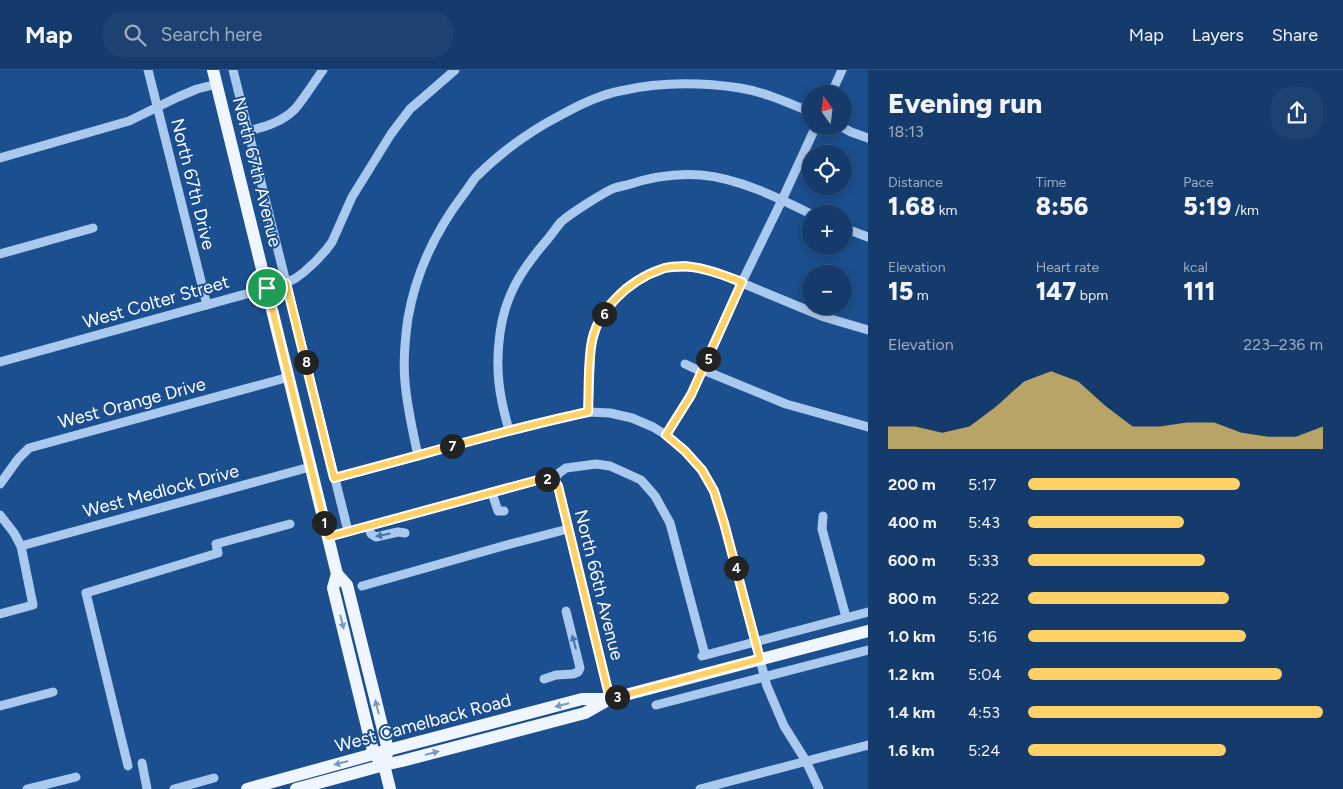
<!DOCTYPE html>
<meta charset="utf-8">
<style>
body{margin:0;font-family:Figtree,sans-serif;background:#1d4271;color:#f1f3f6;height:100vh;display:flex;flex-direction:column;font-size:19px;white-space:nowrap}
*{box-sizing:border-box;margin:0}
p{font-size:16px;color:#9dadc1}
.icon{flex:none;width:28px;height:28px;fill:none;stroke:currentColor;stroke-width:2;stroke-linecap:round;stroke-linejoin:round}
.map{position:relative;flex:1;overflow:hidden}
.drawer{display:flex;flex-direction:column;background:#143b6b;width:475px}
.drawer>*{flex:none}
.needle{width:32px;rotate:346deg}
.tools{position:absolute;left:802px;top:15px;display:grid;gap:10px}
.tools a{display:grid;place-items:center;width:50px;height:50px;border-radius:50%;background:#143b6b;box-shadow:0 2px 12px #0003,0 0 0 1px #33557e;font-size:25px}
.pin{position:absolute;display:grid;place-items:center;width:42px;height:42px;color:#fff;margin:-21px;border:2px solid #fff;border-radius:50%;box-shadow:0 1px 5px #0007}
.km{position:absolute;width:25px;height:25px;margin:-12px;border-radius:50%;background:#222;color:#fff;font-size:14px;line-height:25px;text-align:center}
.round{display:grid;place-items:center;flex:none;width:52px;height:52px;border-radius:20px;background:#1d4271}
.head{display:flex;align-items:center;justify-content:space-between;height:85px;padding:0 20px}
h1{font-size:28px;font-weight:800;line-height:38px}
.metrics{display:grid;grid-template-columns:repeat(3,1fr);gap:8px;height:85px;padding:5px 20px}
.metrics div{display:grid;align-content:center}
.metrics b{font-size:25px;font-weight:800}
.metrics small{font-size:14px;font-weight:400}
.metrics p{font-size:14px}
.chart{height:140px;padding:10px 20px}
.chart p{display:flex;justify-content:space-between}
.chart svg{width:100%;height:90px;margin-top:5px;fill:#ffd166;opacity:.7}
ul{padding:0 20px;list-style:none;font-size:16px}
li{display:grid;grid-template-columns:80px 60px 1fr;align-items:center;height:38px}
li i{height:12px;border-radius:6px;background:#ffd166}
header{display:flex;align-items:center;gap:30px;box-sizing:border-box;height:70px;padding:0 25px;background:#143b6b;border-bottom:1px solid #33557e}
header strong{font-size:24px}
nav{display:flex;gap:28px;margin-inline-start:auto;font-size:18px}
.search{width:350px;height:45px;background:#1d4271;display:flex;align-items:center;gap:12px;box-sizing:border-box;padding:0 18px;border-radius:20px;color:#9dadc1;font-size:19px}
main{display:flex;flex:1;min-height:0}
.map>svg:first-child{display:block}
</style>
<header>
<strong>Map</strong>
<div class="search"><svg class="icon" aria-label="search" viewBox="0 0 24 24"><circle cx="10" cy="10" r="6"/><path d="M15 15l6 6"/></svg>Search here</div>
<nav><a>Map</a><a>Layers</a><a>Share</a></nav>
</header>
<main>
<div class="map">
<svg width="868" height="719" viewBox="0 0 868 719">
<rect width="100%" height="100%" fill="#1b4f8f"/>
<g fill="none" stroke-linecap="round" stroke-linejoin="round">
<g stroke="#a9c9ee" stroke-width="9">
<path d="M148,0L207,235"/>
<path d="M233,0L348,461"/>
<path d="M831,24L842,0"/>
<path d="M840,56L851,62L868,68"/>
<path d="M248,61C265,57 282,52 295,39C304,29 314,12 323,0"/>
<path d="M0,88L129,51L178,27L197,19L217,14"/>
<path d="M844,158L868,167"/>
<path d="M0,184L93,158"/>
<path d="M0,292L286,213L296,208L304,202L316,191L326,180L332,172L352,127L391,64L410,39L455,0"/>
<path d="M685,294L702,302"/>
<path d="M703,300L786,334L868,357"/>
<path d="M588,342L591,276L597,255L606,240L626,218L649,204L665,198L685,197L701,198L718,203L824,247L868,260"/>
<path d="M509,360C499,326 495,299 500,263C505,225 522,199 547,170C552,164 556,158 561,152C571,143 600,125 612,119C617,117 622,116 627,115C651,107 675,103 701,105C738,108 779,128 811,144"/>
<path d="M666,365L691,325L702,302L742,212L782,130L816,56"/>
<path d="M418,386C413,362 407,337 405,312C403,292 405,269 408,248C416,202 435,162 463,125C467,120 471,113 476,107C501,82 530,61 561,45C579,35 599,25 620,21C659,12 700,12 740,18C765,22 788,33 811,42"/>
<path d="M335,408L418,386L509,360L588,342L610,343L632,348L653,357L666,365L685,381L702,400L714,421L724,453L767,616L784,656L806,691L819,719"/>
<path d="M554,410L559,403L566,398L596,394L610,396L641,410L655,426L670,453L705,585"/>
<path d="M554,410L558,416L610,629"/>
<path d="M0,414L18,389L29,378L289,307"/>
<path d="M492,423L498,441H504"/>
<path d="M0,445L14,463L21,476L33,535L0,544"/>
<path d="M823,446L822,459L846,547"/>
<path d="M368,456L371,464L376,467L398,462L405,463"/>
<path d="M328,467L545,408L554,410"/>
<path d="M21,476L310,397"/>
<path d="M362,516L503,476L568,459"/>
<path d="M702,586L868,542"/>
<path d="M544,609L556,605L573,604L578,602L580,598L566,541"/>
<path d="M656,635L868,580"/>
<path d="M0,636L53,622"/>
<path d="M142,693L147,719"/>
<path d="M128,696L86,523L218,483L216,474L290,454"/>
<path d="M27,719L76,707"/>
<path d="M174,719L214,708"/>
<path d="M700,719L868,675"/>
</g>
<g stroke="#f0f6ff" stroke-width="12">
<path d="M213,0L336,500L337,504L333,518L370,669L374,684L384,695L390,719"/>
<path d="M337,504L347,515L388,680L386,687"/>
<path d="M247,719L388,680L582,629H610L868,561"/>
<path d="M296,719L384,695L402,691L585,643L608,630"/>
</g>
</g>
<defs><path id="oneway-solid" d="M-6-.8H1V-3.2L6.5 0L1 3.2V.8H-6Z" transform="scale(1.25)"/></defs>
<g fill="#4674ac">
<use href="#oneway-solid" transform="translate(383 465) rotate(169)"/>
<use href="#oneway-solid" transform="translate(574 572) rotate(-105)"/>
</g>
<g fill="#7b9ac1">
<use href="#oneway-solid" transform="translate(342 552) rotate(76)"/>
<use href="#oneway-solid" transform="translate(562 635) rotate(166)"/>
<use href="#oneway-solid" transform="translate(377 637) rotate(-104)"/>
<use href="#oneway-solid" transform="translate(432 683) rotate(-15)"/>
<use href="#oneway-solid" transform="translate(341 693) rotate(165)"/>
</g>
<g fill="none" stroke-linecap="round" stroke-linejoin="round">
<defs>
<path id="route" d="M685,196C706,198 723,205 742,212L691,325L666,365L685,381L702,400L714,421L724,453L760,589L610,629L558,416L554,410L545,408L328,467L267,218L286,213L334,408C419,386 503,360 588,342C589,321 588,298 591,277C595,241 629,210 662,199C669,196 678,197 685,196Z"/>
</defs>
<use href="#route" stroke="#fff" stroke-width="10"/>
<use href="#route" stroke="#ffd166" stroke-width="6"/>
</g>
<g text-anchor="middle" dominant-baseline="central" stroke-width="4" stroke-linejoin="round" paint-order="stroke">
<g font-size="18" fill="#fff" stroke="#1b4f8f">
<text transform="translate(257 102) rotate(76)">North 67th Avenue</text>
<text transform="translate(193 114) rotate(76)">North 67th Drive</text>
<text transform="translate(156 232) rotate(-16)">West Colter Street</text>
<text transform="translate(132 333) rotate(-15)">West Orange Drive</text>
<text transform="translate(161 421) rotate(-15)">West Medlock Drive</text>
<text transform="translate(599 515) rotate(76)">North 66th Avenue</text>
<text transform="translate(423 653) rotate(-15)">West Camelback Road</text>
</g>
</g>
</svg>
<div class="tools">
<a><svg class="needle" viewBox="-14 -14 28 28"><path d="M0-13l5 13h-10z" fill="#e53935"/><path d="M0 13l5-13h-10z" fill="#9dadc1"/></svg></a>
<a><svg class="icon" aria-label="locate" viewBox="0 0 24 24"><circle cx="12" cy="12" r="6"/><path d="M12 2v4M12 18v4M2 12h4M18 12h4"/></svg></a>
<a>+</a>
<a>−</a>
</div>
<div class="pin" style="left:267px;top:218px;background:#1e9e55"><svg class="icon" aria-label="arrive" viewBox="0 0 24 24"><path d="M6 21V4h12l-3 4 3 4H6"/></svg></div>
<b class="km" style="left:324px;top:453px">1</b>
<b class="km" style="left:547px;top:409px">2</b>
<b class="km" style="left:617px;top:627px">3</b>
<b class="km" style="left:736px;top:498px">4</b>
<b class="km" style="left:708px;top:289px">5</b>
<b class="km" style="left:604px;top:244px">6</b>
<b class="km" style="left:452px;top:376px">7</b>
<b class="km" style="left:306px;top:292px">8</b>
</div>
<section class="drawer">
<div class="head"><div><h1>Evening run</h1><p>18:13</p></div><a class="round"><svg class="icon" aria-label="share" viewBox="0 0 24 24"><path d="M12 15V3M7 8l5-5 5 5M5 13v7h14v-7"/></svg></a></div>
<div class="metrics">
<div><p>Distance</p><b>1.68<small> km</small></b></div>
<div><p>Time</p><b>8:56</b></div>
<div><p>Pace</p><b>5:19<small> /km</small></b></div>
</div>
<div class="metrics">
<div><p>Elevation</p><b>15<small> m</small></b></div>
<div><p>Heart rate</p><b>147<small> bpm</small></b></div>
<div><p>kcal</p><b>111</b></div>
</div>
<div class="chart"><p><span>Elevation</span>223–236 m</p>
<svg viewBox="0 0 160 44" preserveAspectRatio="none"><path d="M0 44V33L10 33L20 36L30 33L40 23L50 11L60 6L70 11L80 23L90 33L100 33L110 31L120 31L130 36L140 38L150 38L160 33V44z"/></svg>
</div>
<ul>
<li><b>200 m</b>5:17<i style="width:72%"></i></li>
<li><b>400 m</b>5:43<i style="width:53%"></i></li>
<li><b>600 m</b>5:33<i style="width:60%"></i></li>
<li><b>800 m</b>5:22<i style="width:68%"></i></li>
<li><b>1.0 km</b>5:16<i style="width:74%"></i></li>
<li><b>1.2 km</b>5:04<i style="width:86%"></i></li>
<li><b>1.4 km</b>4:53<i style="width:100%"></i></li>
<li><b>1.6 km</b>5:24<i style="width:67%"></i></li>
</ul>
</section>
</main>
